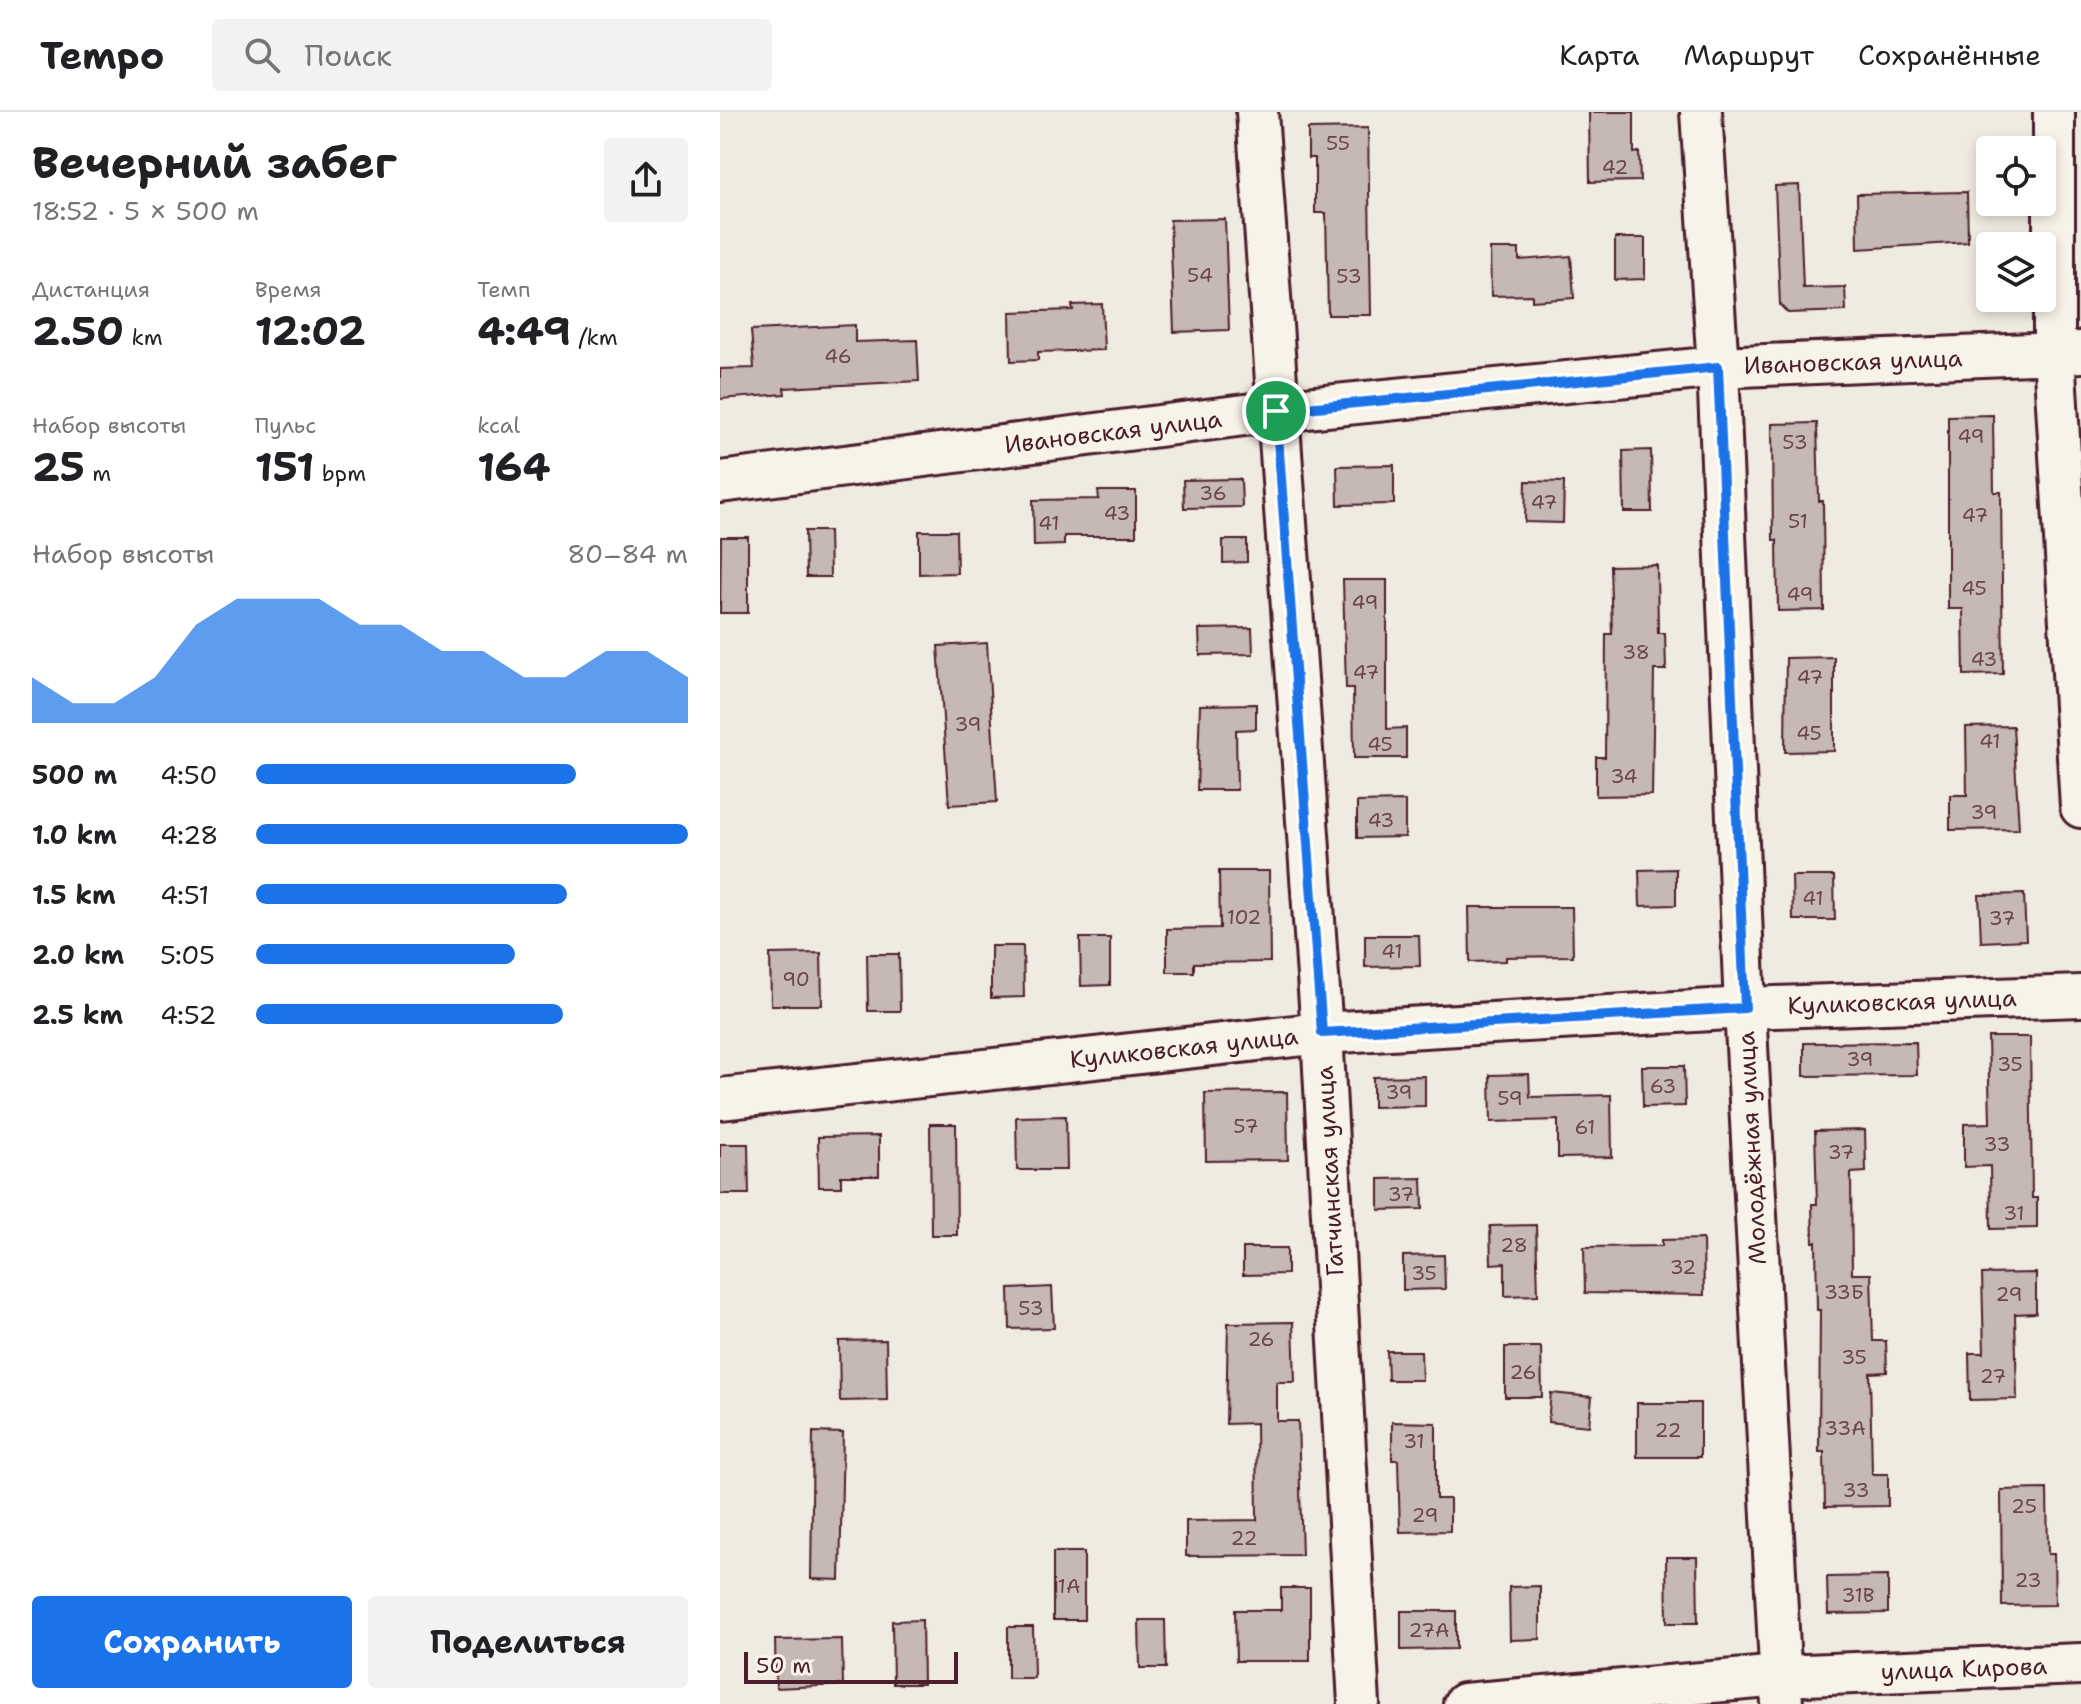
<!DOCTYPE html>
<html lang="ru">
<meta charset="utf-8">
<style>
body{margin:0;font-family:"Shantell Sans",sans-serif;background:#f2f2f2;color:#202124;height:100vh;display:flex;flex-direction:column;font-size:30px;white-space:nowrap}
*{box-sizing:border-box;margin:0}
p{font-size:26px;color:#757577}
.icon{flex:none;width:44px;height:44px;fill:none;stroke:currentColor;stroke-width:2;stroke-linecap:round;stroke-linejoin:round}
.map{position:relative;flex:1;overflow:hidden}
.panel{display:flex;flex-direction:column;background:#fff;width:720px}
.panel>*{flex:none}
.tools{position:absolute;left:1256px;top:24px;display:grid;gap:16px}
.tools a{display:grid;place-items:center;width:80px;height:80px;border-radius:8px;background:#fff;box-shadow:0 4px 12px #0003;font-size:40px}
.scale{position:absolute;left:24px;bottom:20px;width:214px;box-sizing:border-box;padding-left:8px;border:4px solid #4a1f2b;border-top:0;font-size:22px;line-height:28px;white-space:nowrap;color:#4a1f2b;-webkit-text-stroke:6px #f7f3e8;paint-order:stroke}
.pin{position:absolute;display:grid;place-items:center;width:68px;height:68px;color:#fff;margin:-34px;border:4px solid #fff;border-radius:50%;box-shadow:0 2px 8px #0007}
.round{display:grid;place-items:center;flex:none;width:84px;height:84px;border-radius:8px;background:#f2f2f2}
.headline{display:flex;align-items:center;justify-content:space-between;height:136px;padding:0 32px}
h1{font-size:44px;font-weight:700;line-height:60px}
.stats{display:grid;grid-template-columns:repeat(3,1fr);gap:12px;height:136px;padding:8px 32px}
.stats div{display:grid;align-content:center}
.stats b{font-size:40px;font-weight:700}
.stats small{font-size:22px;font-weight:400}
.stats p{font-size:22px}
.chart{height:224px;padding:16px 32px}
.chart p{display:flex;justify-content:space-between}
.chart svg{width:100%;height:144px;margin-top:8px;fill:#1a73e8;opacity:.7}
.button{display:flex;gap:16px;margin-top:auto;padding:16px 32px}
.button a{flex:1;height:92px;border-radius:8px;background:#1a73e8;color:#fff;font-size:32px;font-weight:700;line-height:92px;text-align:center}
.button a+a{background:#f2f2f2;color:#202124}
ul{padding:0 32px;list-style:none;font-size:26px}
li{display:grid;grid-template-columns:128px 96px 1fr;align-items:center;height:60px}
li i{height:20px;border-radius:10px;background:#1a73e8}
header{display:flex;align-items:center;gap:48px;box-sizing:border-box;height:112px;padding:0 40px;background:#fff;border-bottom:2px solid #e0e0e0}
header strong{font-size:38px}
nav{display:flex;gap:44px;margin-inline-start:auto;font-size:28px}
.search{width:560px;height:72px;background:#f2f2f2;display:flex;align-items:center;gap:20px;box-sizing:border-box;padding:0 28px;border-radius:8px;color:#757577;font-size:30px}
main{display:flex;flex:1;min-height:0}
.map>svg:first-child{display:block}
</style>
<header>
<strong>Tempo</strong>
<div class="search"><svg class="icon" aria-label="search" viewBox="0 0 24 24"><circle cx="10" cy="10" r="6"/><path d="M15 15l6 6"/></svg>Поиск</div>
<nav><a>Карта</a><a>Маршрут</a><a>Сохранённые</a></nav>
</header>
<main>
<section class="panel">
<div class="headline"><div><h1>Вечерний забег</h1><p>18:52 · 5 × 500 m</p></div><a class="round"><svg class="icon" aria-label="share" viewBox="0 0 24 24"><path d="M12 15V3M7 8l5-5 5 5M5 13v7h14v-7"/></svg></a></div>
<div class="stats">
<div><p>Дистанция</p><b>2.50<small> km</small></b></div>
<div><p>Время</p><b>12:02</b></div>
<div><p>Темп</p><b>4:49<small> /km</small></b></div>
</div>
<div class="stats">
<div><p>Набор высоты</p><b>25<small> m</small></b></div>
<div><p>Пульс</p><b>151<small> bpm</small></b></div>
<div><p>kcal</p><b>164</b></div>
</div>
<div class="chart"><p><span>Набор высоты</span>80–84 m</p>
<svg viewBox="0 0 160 44" preserveAspectRatio="none"><path d="M0 44V30L10 38L20 38L30 30L40 14L50 6L60 6L70 6L80 14L90 14L100 22L110 22L120 30L130 30L140 22L150 22L160 30V44z"/></svg>
</div>
<ul>
<li><b>500 m</b>4:50<i style="width:74%"></i></li>
<li><b>1.0 km</b>4:28<i style="width:100%"></i></li>
<li><b>1.5 km</b>4:51<i style="width:72%"></i></li>
<li><b>2.0 km</b>5:05<i style="width:60%"></i></li>
<li><b>2.5 km</b>4:52<i style="width:71%"></i></li>
</ul>
<div class="button"><a>Сохранить</a><a>Поделиться</a></div>
</section>
<div class="map">
<svg width="1361" height="1592" viewBox="0 0 1361 1592">
<rect width="100%" height="100%" fill="#f0ebe0"/>
<filter id="ink" filterUnits="userSpaceOnUse"><feTurbulence type="fractalNoise" baseFrequency=".0125" numOctaves="2"/><feDisplacementMap in="SourceGraphic" scale="16" xChannelSelector="R" yChannelSelector="G"/><feConvolveMatrix kernelMatrix="1 2 1 2 8 2 1 2 1" color-interpolation-filters="sRGB"/></filter>
<g filter="url(#ink)">
<g fill="#c6b8b3" stroke="#4a1f2b" stroke-width="2">
<path d="M869,0H914V41L919,40L920,69L870,70Z"/>
<path d="M648,16L651,203H608L606,101H595V46H588V17Z"/>
<path d="M1079,73L1083,176L1125,175L1126,199L1068,201L1060,193L1055,74Z"/>
<path d="M1247,80L1248,130L1138,137L1137,82Z"/>
<path d="M505,107L509,218L454,220L450,108Z"/>
<path d="M895,126H925V167L895,168Z"/>
<path d="M770,137H799V148L851,144L854,186L812,189V183L771,184Z"/>
<path d="M382,192L384,238L318,240V248L291,249L290,200L353,198L352,193Z"/>
<path d="M135,213V230L197,228L199,269L64,276L65,282L0,287V257L34,256L31,218Z"/>
<path d="M1273,303L1274,380H1281L1283,562L1244,563L1243,497H1228V304Z"/>
<path d="M1097,311L1099,389H1103L1104,498L1058,499L1057,428H1053L1052,312Z"/>
<path d="M931,338L932,400H904L903,339Z"/>
<path d="M674,353V392L618,393L617,354Z"/>
<path d="M521,367L522,395L464,396L463,368Z"/>
<path d="M806,369L844,370L843,411L805,410Z"/>
<path d="M378,379H416V424H344V433L314,434L313,388L379,387Z"/>
<path d="M85,419H109L110,465H86Z"/>
<path d="M199,419H236L237,461L199,462Z"/>
<path d="M1,425H28V501H0Z"/>
<path d="M503,428H527V450L503,451Z"/>
<path d="M937,453L938,521H945L946,558H934L932,683L876,684V645H885L886,522H892L890,454Z"/>
<path d="M623,468H667V617L686,616V646H634L633,576H626Z"/>
<path d="M532,516L533,542L480,543L479,517Z"/>
<path d="M267,531L277,690L229,693L218,534Z"/>
<path d="M1114,545V639L1065,640L1066,546Z"/>
<path d="M536,592V617L516,618L517,678H477L480,593Z"/>
<path d="M1293,614L1299,717L1230,718V683H1247L1246,615Z"/>
<path d="M685,689V725L637,726V690Z"/>
<path d="M956,757V793L920,794L919,758Z"/>
<path d="M499,759H549L550,850L474,851V860H447V817L500,816Z"/>
<path d="M1072,764H1114L1115,808H1073Z"/>
<path d="M1304,782L1306,828L1261,830L1259,783Z"/>
<path d="M749,795H852L853,844L786,845V849L750,850Z"/>
<path d="M645,823H699L700,854L645,855Z"/>
<path d="M360,826H390V873L361,874Z"/>
<path d="M271,834H303L304,885L271,886Z"/>
<path d="M101,841L102,893H51L50,842Z"/>
<path d="M147,842H179L180,899H148Z"/>
<path d="M1268,925H1310L1312,1086H1317V1116L1271,1117L1270,1054L1244,1055V1012L1270,1011Z"/>
<path d="M1196,930L1197,963L1084,964V931Z"/>
<path d="M922,954H964L965,994L923,995Z"/>
<path d="M809,962L810,985L891,983L892,1045L838,1046V1008L771,1010L770,963Z"/>
<path d="M705,964V994L653,995V965Z"/>
<path d="M567,980L568,1048L486,1049L485,981Z"/>
<path d="M346,1004L347,1058H297L296,1005Z"/>
<path d="M210,1012H236L237,1123H211Z"/>
<path d="M1145,1018L1146,1060L1131,1061L1132,1162H1151L1153,1229H1166L1167,1260L1150,1261L1152,1362H1168V1394L1105,1395L1104,1340H1099L1100,1198H1097L1096,1130H1093L1092,1092H1097L1095,1019Z"/>
<path d="M159,1024V1064H121V1075H99L98,1025Z"/>
<path d="M0,1032H28L29,1082H0Z"/>
<path d="M702,1066L703,1097L659,1098V1067Z"/>
<path d="M816,1113L818,1183L785,1184V1151L771,1152L770,1114Z"/>
<path d="M983,1127L984,1183L865,1181L864,1135L942,1134V1128Z"/>
<path d="M523,1136H567V1162L523,1163Z"/>
<path d="M724,1143L725,1177L683,1178V1144Z"/>
<path d="M1316,1161V1201L1295,1202L1297,1287L1250,1288L1249,1241H1264L1262,1162Z"/>
<path d="M332,1175L334,1216L290,1217L289,1177Z"/>
<path d="M573,1210L575,1270H557V1309H578L582,1443L466,1444V1409L537,1408L536,1311L506,1312L508,1211Z"/>
<path d="M166,1228L167,1288L120,1289L119,1229Z"/>
<path d="M785,1235H821L822,1285H785Z"/>
<path d="M667,1239H701L702,1268H668Z"/>
<path d="M831,1281L872,1285L869,1314L828,1310Z"/>
<rect x="917" y="1291" width="63" height="54"/>
<path d="M672,1310L716,1311V1387H730V1419L680,1420L678,1348H672Z"/>
<path d="M93,1320L123,1321L120,1468L91,1467Z"/>
<path d="M1327,1377L1328,1442H1334L1335,1493L1282,1494L1281,1378Z"/>
<rect x="333" y="1440" width="31" height="68"/>
<path d="M946,1445H977L978,1511H947Z"/>
<path d="M1168,1464V1501L1108,1502L1107,1465Z"/>
<path d="M820,1474V1527L790,1528L789,1475Z"/>
<path d="M561,1476H590V1549H516L515,1498H561Z"/>
<path d="M681,1499H736V1537L681,1538Z"/>
<path d="M202,1508L203,1572H173L172,1509Z"/>
<path d="M419,1508H445L446,1556H420Z"/>
<path d="M288,1515H313L314,1566H288Z"/>
<path d="M122,1527L123,1573L56,1576L55,1528Z"/>
</g>
<g fill="none" stroke-linecap="round" stroke-linejoin="round">
<defs>
<g id="minor">
<path d="M537,0L602,921L639,1592"/>
<path d="M981,0L998,255L1025,896L1062,1592"/>
<path d="M1334,0V242L1361,695"/>
<path d="M0,370L556,299L998,255L1361,240"/>
<path d="M0,987L602,921L1025,896L1361,884"/>
<path d="M744,1592L1060,1564L1361,1552"/>
</g>
</defs>
<use href="#minor" stroke="#4a1f2b" stroke-width="46"/>
<use href="#minor" stroke="#f7f3e8" stroke-width="40"/>
</g>
</g>
<g fill="none" stroke-linecap="round" stroke-linejoin="round" filter="url(#ink)">
<defs>
<path id="route" d="M998,255L1025,896L602,921L556,299Z"/>
</defs>
<use href="#route" stroke="#fff" stroke-width="16"/>
<use href="#route" stroke="#1a73e8" stroke-width="10"/>
</g>
<g text-anchor="middle" dominant-baseline="central" stroke-width="6" stroke-linejoin="round" paint-order="stroke">
<g font-size="20" fill="#69454d">
<text x="618" y="31">55</text>
<text x="895" y="55">42</text>
<text x="480" y="163">54</text>
<text x="629" y="164">53</text>
<text x="118" y="244">46</text>
<text x="1251" y="324">49</text>
<text x="1075" y="330">53</text>
<text x="493" y="381">36</text>
<text x="824" y="390">47</text>
<text x="397" y="401">43</text>
<text x="1255" y="403">47</text>
<text x="1078" y="409">51</text>
<text x="329" y="411">41</text>
<text x="1254" y="476">45</text>
<text x="1080" y="482">49</text>
<text x="645" y="490">49</text>
<text x="916" y="540">38</text>
<text x="1264" y="547">43</text>
<text x="646" y="560">47</text>
<text x="1090" y="565">47</text>
<text x="248" y="612">39</text>
<text x="1089" y="621">45</text>
<text x="1270" y="629">41</text>
<text x="660" y="632">45</text>
<text x="904" y="664">34</text>
<text x="1264" y="700">39</text>
<text x="661" y="708">43</text>
<text x="1093" y="786">41</text>
<text x="524" y="805">102</text>
<text x="1282" y="806">37</text>
<text x="672" y="839">41</text>
<text x="76" y="867">90</text>
<text x="1140" y="947">39</text>
<text x="1290" y="952">35</text>
<text x="943" y="974">63</text>
<text x="679" y="980">39</text>
<text x="790" y="986">59</text>
<text x="526" y="1014">57</text>
<text x="865" y="1015">61</text>
<text x="1277" y="1032">33</text>
<text x="1121" y="1040">37</text>
<text x="681" y="1082">37</text>
<text x="1294" y="1101">31</text>
<text x="794" y="1133">28</text>
<text x="963" y="1155">32</text>
<text x="704" y="1161">35</text>
<text x="1124" y="1180">33Б</text>
<text x="1289" y="1182">29</text>
<text x="311" y="1196">53</text>
<text x="541" y="1227">26</text>
<text x="1134" y="1245">35</text>
<text x="803" y="1260">26</text>
<text x="1273" y="1264">27</text>
<text x="1125" y="1316">33А</text>
<text x="948" y="1318">22</text>
<text x="694" y="1329">31</text>
<text x="1136" y="1378">33</text>
<text x="1304" y="1394">25</text>
<text x="705" y="1403">29</text>
<text x="524" y="1426">22</text>
<text x="1308" y="1468">23</text>
<text x="349" y="1474">1А</text>
<text x="1138" y="1483">31В</text>
<text x="709" y="1518">27А</text>
</g>
<g font-size="24" fill="#4a1f2b" stroke="#f7f3e8">
<text transform="translate(1133 250) rotate(-2)">Ивановская улица</text>
<text transform="translate(393 320) rotate(-7)">Ивановская улица</text>
<text transform="translate(1182 890) rotate(-2)">Куликовская улица</text>
<text transform="translate(464 936) rotate(-6)">Куликовская улица</text>
<text transform="translate(1032 1036) rotate(-93)">Молодёжная улица</text>
<text transform="translate(610 1059) rotate(-93)">Гатчинская улица</text>
<text transform="translate(1244 1557) rotate(-2)">улица Кирова</text>
</g>
</g>
</svg>
<div class="tools">
<a><svg class="icon" aria-label="locate" viewBox="0 0 24 24"><circle cx="12" cy="12" r="6"/><path d="M12 2v4M12 18v4M2 12h4M18 12h4"/></svg></a>
<a><svg class="icon" aria-label="layers" viewBox="0 0 24 24"><path d="M12 4l9 5-9 5-9-5zM3 14l9 5 9-5"/></svg></a>
</div>
<div class="scale">50 m</div>
<div class="pin" style="left:556px;top:299px;background:#1e9e55"><svg class="icon" aria-label="arrive" viewBox="0 0 24 24"><path d="M6 21V4h12l-3 4 3 4H6"/></svg></div>
</div>
</main>
